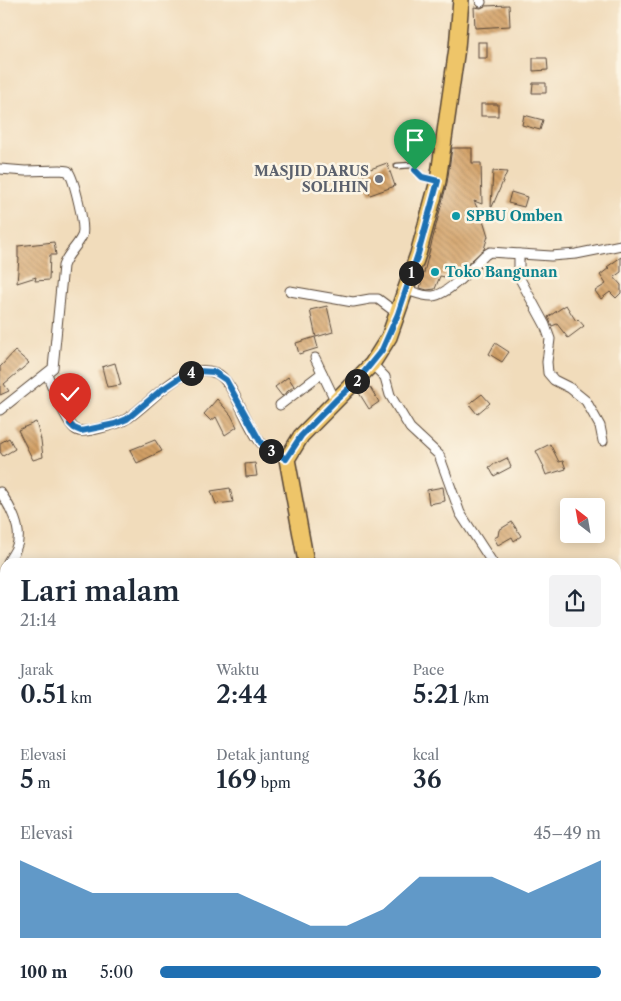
<!DOCTYPE html>
<html lang="id">
<meta charset="utf-8">
<style>
body{margin:0;font-family:"Libre Caslon Text",serif;background:#f2f2f3;color:#1f2937;height:100vh;display:flex;flex-direction:column;font-size:19px;white-space:nowrap}
*{box-sizing:border-box;margin:0}
p{font-size:16px;color:#747a83}
.icon{flex:none;width:28px;height:28px;fill:none;stroke:currentColor;stroke-width:2;stroke-linecap:round;stroke-linejoin:round}
.map{position:relative;flex:1;overflow:hidden}
.sheet{position:absolute;left:0px;top:558px;width:621px;height:444px;display:flex;flex-direction:column;background:#fff;border-radius:15px 15px 0 0;box-shadow:0 2px 12px #0003}
.sheet>*{flex:none}
.needle{width:32px;rotate:329deg}
.fabs{position:absolute;left:560px;top:498px;display:grid;gap:10px}
.fabs a{display:grid;place-items:center;width:45px;height:45px;border-radius:5px;background:#fff;box-shadow:0 2px 12px #0003;font-size:25px}
.pin{position:absolute;display:grid;place-items:center;width:42px;height:42px;color:#fff;margin:-51px -21px;border-radius:50% 50% 50% 0;rotate:-45deg;box-shadow:0 0 5px #0007}
.pin .icon{rotate:45deg}
.km{position:absolute;width:25px;height:25px;margin:-12px;border-radius:50%;background:#222;color:#fff;font-size:14px;line-height:25px;text-align:center}
.round{display:grid;place-items:center;flex:none;width:52px;height:52px;border-radius:5px;background:#f2f2f3}
.headline{display:flex;align-items:center;justify-content:space-between;height:85px;padding:0 20px}
h1{font-size:28px;font-weight:600;line-height:38px}
.figures{display:grid;grid-template-columns:repeat(3,1fr);gap:8px;height:85px;padding:5px 20px}
.figures div{display:grid;align-content:center}
.figures b{font-size:25px;font-weight:600}
.figures small{font-size:14px;font-weight:400}
.figures p{font-size:14px}
.chart{height:140px;padding:10px 20px}
.chart p{display:flex;justify-content:space-between}
.chart svg{width:100%;height:90px;margin-top:5px;fill:#1f6fb2;opacity:.7}
ul{padding:0 20px;list-style:none;font-size:16px}
li{display:grid;grid-template-columns:80px 60px 1fr;align-items:center;height:38px}
li i{height:12px;border-radius:6px;background:#1f6fb2}
.map>svg:first-child{display:block}
</style>
<div class="map">
<svg width="621" height="1001" viewBox="0 0 621 1001">
<defs>
<pattern id="building-back-hatch" width="6" height="6" patternUnits="userSpaceOnUse" patternTransform="scale(1.25)"><rect width="6" height="6" fill="#d3a167"/><path d="M-1 5l2 2M0 0l6 6M5-1l2 2" fill="none" stroke="#ac8354"/></pattern>
</defs>
<rect width="100%" height="100%" fill="#fcf5e5"/>
<filter id="ink" filterUnits="userSpaceOnUse"><feTurbulence type="fractalNoise" baseFrequency=".02" numOctaves="2"/><feDisplacementMap in="SourceGraphic" scale="10" xChannelSelector="R" yChannelSelector="G"/><feConvolveMatrix kernelMatrix="1 2 1 2 8 2 1 2 1" color-interpolation-filters="sRGB"/></filter>
<filter id="wash" filterUnits="userSpaceOnUse"><feTurbulence type="fractalNoise" baseFrequency=".0096" numOctaves="4" result="noise"/><feDisplacementMap in="SourceGraphic" scale="20" xChannelSelector="R" yChannelSelector="G"/><feGaussianBlur stdDeviation="1.12" result="paint"/><feColorMatrix in="noise" values="0 0 0 0 0 0 0 0 0 0 0 0 0 0 0 0 0 1.4 0 .05"/><feComposite in="paint" operator="in"/></filter>
<g filter="url(#wash)">
<rect width="100%" height="100%" fill="#f1dcbb"/>
<g id="blocks">
<g fill="url(#building-back-hatch)">
<path d="M509,5L510,26L475,28L474,7L481,8L485,6Z"/>
<rect x="478" y="42" width="9" height="16"/>
<path d="M533,58H547L548,70L533,71Z"/>
<path d="M533,83H546V93H532Z"/>
<rect x="481" y="104" width="17" height="12"/>
<path d="M524,115L543,120L540,130L522,125Z"/>
<path d="M452,148H472V163H481L482,204L474,201L484,223L488,236L484,249L460,271L448,264L445,277L440,276L435,289L427,290L420,288L447,183Z"/>
<path d="M387,163L395,186L370,195L362,172Z"/>
<path d="M493,171L507,172L492,207H491Z"/>
<path d="M511,192L527,197L524,207L508,203Z"/>
<path d="M54,242L56,255H50L49,280L35,281L36,277L17,283L19,258H18V246Z"/>
<path d="M621,257V272L614,277L621,285V293L616,298L610,292L601,299L595,291L606,284L600,275L609,268L607,267Z"/>
<path d="M566,305L576,321L578,319L584,326L568,338L557,324L552,326L548,317Z"/>
<path d="M327,306L333,332L316,337L310,310Z"/>
<path d="M315,337L318,348L299,354L296,343Z"/>
<path d="M495,343L509,352L502,362L489,354Z"/>
<path d="M15,351L29,363L4,384L9,391L0,395V367Z"/>
<path d="M115,363L121,385L107,387L102,367Z"/>
<path d="M288,377L294,386L282,396L275,387Z"/>
<path d="M370,387L379,402L369,409L359,393Z"/>
<path d="M482,394L490,403L477,414L469,404Z"/>
<path d="M217,399L231,415L237,427L225,435L216,417L211,421L204,414Z"/>
<path d="M36,422L41,440L43,457L33,460L18,430Z"/>
<path d="M9,438L15,449L3,456L0,452V443Z"/>
<path d="M155,440L162,451L137,463L130,450Z"/>
<path d="M550,444L559,462L563,461L566,469L546,475L543,467H544L536,451Z"/>
<path d="M507,458L511,467L494,476L489,467Z"/>
<path d="M255,463L257,476L246,477L245,464Z"/>
<path d="M443,487L445,501L429,504L427,490Z"/>
<path d="M230,488L233,502L216,504L211,491Z"/>
<path d="M512,522L521,536L514,541L512,537L498,545L494,538L498,536L499,530Z"/>
</g>
</g>
</g>
<g filter="url(#ink)">
<use href="#blocks" fill-opacity="0" stroke="#564536" stroke-width="1"/>
<g fill="none" stroke-linecap="round" stroke-linejoin="round">
<defs>
<path id="lane" d="M397,166L412,165L422,177L435,180"/>
<g id="street">
<path d="M480,0L481,2"/>
<path d="M0,169L25,171L60,170L68,171C74,179 86,227 82,236C77,247 67,254 63,266L53,368L0,410"/>
<path d="M519,254V277L545,325L550,339L547,362L548,373L554,380L570,388L586,401L600,426L603,441"/>
<path d="M406,290C414,292 424,297 433,296C448,295 474,266 485,255L490,252L551,256L576,254L621,245"/>
<path d="M290,291L353,302L370,299H378L398,314"/>
<path d="M315,358L335,400"/>
<path d="M372,364L385,377L390,395L410,428L439,455L460,513L492,562"/>
<path d="M47,374C52,386 65,420 74,428C79,433 86,431 92,430C104,427 118,425 128,418C153,402 182,360 216,373C233,379 247,428 261,443C267,450 278,454 287,459"/>
<path d="M280,405L322,373"/>
<path d="M0,492C10,506 24,531 16,548C14,553 10,558 8,562"/>
<path d="M0,588L5,568"/>
<path d="M0,656L5,661"/>
<path d="M616,712L621,709"/>
<path d="M616,892L621,891"/>
<path d="M377,1001L385,996"/>
</g>
<g id="primary">
<path d="M306,562L287,459L301,436L372,364L389,337L418,254L438,181L457,48L461,0"/>
<path d="M407,996L409,1001"/>
</g>
</defs>
<use href="#lane" stroke="#564536" stroke-width="7"/>
<use href="#street" stroke="#564536" stroke-width="11"/>
<use href="#primary" stroke="#564536" stroke-width="18"/>
<use href="#lane" stroke="#fff" stroke-width="4.5"/>
<use href="#street" stroke="#fff" stroke-width="9"/>
<use href="#primary" stroke="#eec569" stroke-width="15"/>
</g>
</g>
<g fill="none" stroke-linecap="round" stroke-linejoin="round" filter="url(#ink)">
<defs>
<path id="route" d="M70,424L74,428L81,431L115,424L127,419L160,391L181,377L198,371L214,372L226,380L261,443L286,459L301,436L336,400L357,381L382,350L398,314L418,254L438,181L422,177L415,170"/>
</defs>
<use href="#route" stroke="#fff" stroke-width="10"/>
<use href="#route" stroke="#1f6fb2" stroke-width="6"/>
</g>
<circle fill="#6b7280" stroke="#fcf5e5" stroke-width="2" cx="379" cy="179" r="5"/>
<g fill="#0f9aa8" stroke="#fcf5e5" stroke-width="2">
<circle cx="456" cy="216" r="5"/>
<circle cx="435" cy="272" r="5"/>
</g>
<g text-anchor="middle" dominant-baseline="central" stroke-width="5" stroke-linejoin="round" paint-order="stroke">
<g font-size="14" font-weight="bold" fill="#5b616d" stroke="#fcf5e5" text-anchor="end">
<text x="369" y="171">MASJID DARUS<tspan x="369" dy="16">SOLIHIN</tspan></text>
</g>
<g font-size="14" font-weight="bold" fill="#0d838f" stroke="#fcf5e5" text-anchor="start">
<text x="466" y="216">SPBU Omben</text>
<text x="445" y="272">Toko Bangunan</text>
</g>
</g>
</svg>
<div class="fabs">
<a><svg class="needle" viewBox="-14 -14 28 28"><path d="M0-13l5 13h-10z" fill="#e53935"/><path d="M0 13l5-13h-10z" fill="#747a83"/></svg></a>
</div>
<div class="pin" style="left:415px;top:170px;background:#1e9e55"><svg class="icon" aria-label="arrive" viewBox="0 0 24 24"><path d="M6 21V4h12l-3 4 3 4H6"/></svg></div>
<div class="pin" style="left:70px;top:424px;background:#d93025"><svg class="icon" aria-label="check" viewBox="0 0 24 24"><path d="M5 12l5 5 9-10"/></svg></div>
<b class="km" style="left:411px;top:273px">1</b>
<b class="km" style="left:357px;top:381px">2</b>
<b class="km" style="left:271px;top:451px">3</b>
<b class="km" style="left:191px;top:373px">4</b>
<section class="sheet">
<div class="headline"><div><h1>Lari malam</h1><p>21:14</p></div><a class="round"><svg class="icon" aria-label="share" viewBox="0 0 24 24"><path d="M12 15V3M7 8l5-5 5 5M5 13v7h14v-7"/></svg></a></div>
<div class="figures">
<div><p>Jarak</p><b>0.51<small> km</small></b></div>
<div><p>Waktu</p><b>2:44</b></div>
<div><p>Pace</p><b>5:21<small> /km</small></b></div>
</div>
<div class="figures">
<div><p>Elevasi</p><b>5<small> m</small></b></div>
<div><p>Detak jantung</p><b>169<small> bpm</small></b></div>
<div><p>kcal</p><b>36</b></div>
</div>
<div class="chart"><p><span>Elevasi</span>45–49 m</p>
<svg viewBox="0 0 160 44" preserveAspectRatio="none"><path d="M0 44V6L10 14L20 22L30 22L40 22L50 22L60 22L70 30L80 38L90 38L100 30L110 14L120 14L130 14L140 22L150 14L160 6V44z"/></svg>
</div>
<ul>
<li><b>100 m</b>5:00<i style="width:100%"></i></li>
</ul>
</section>
</div>
